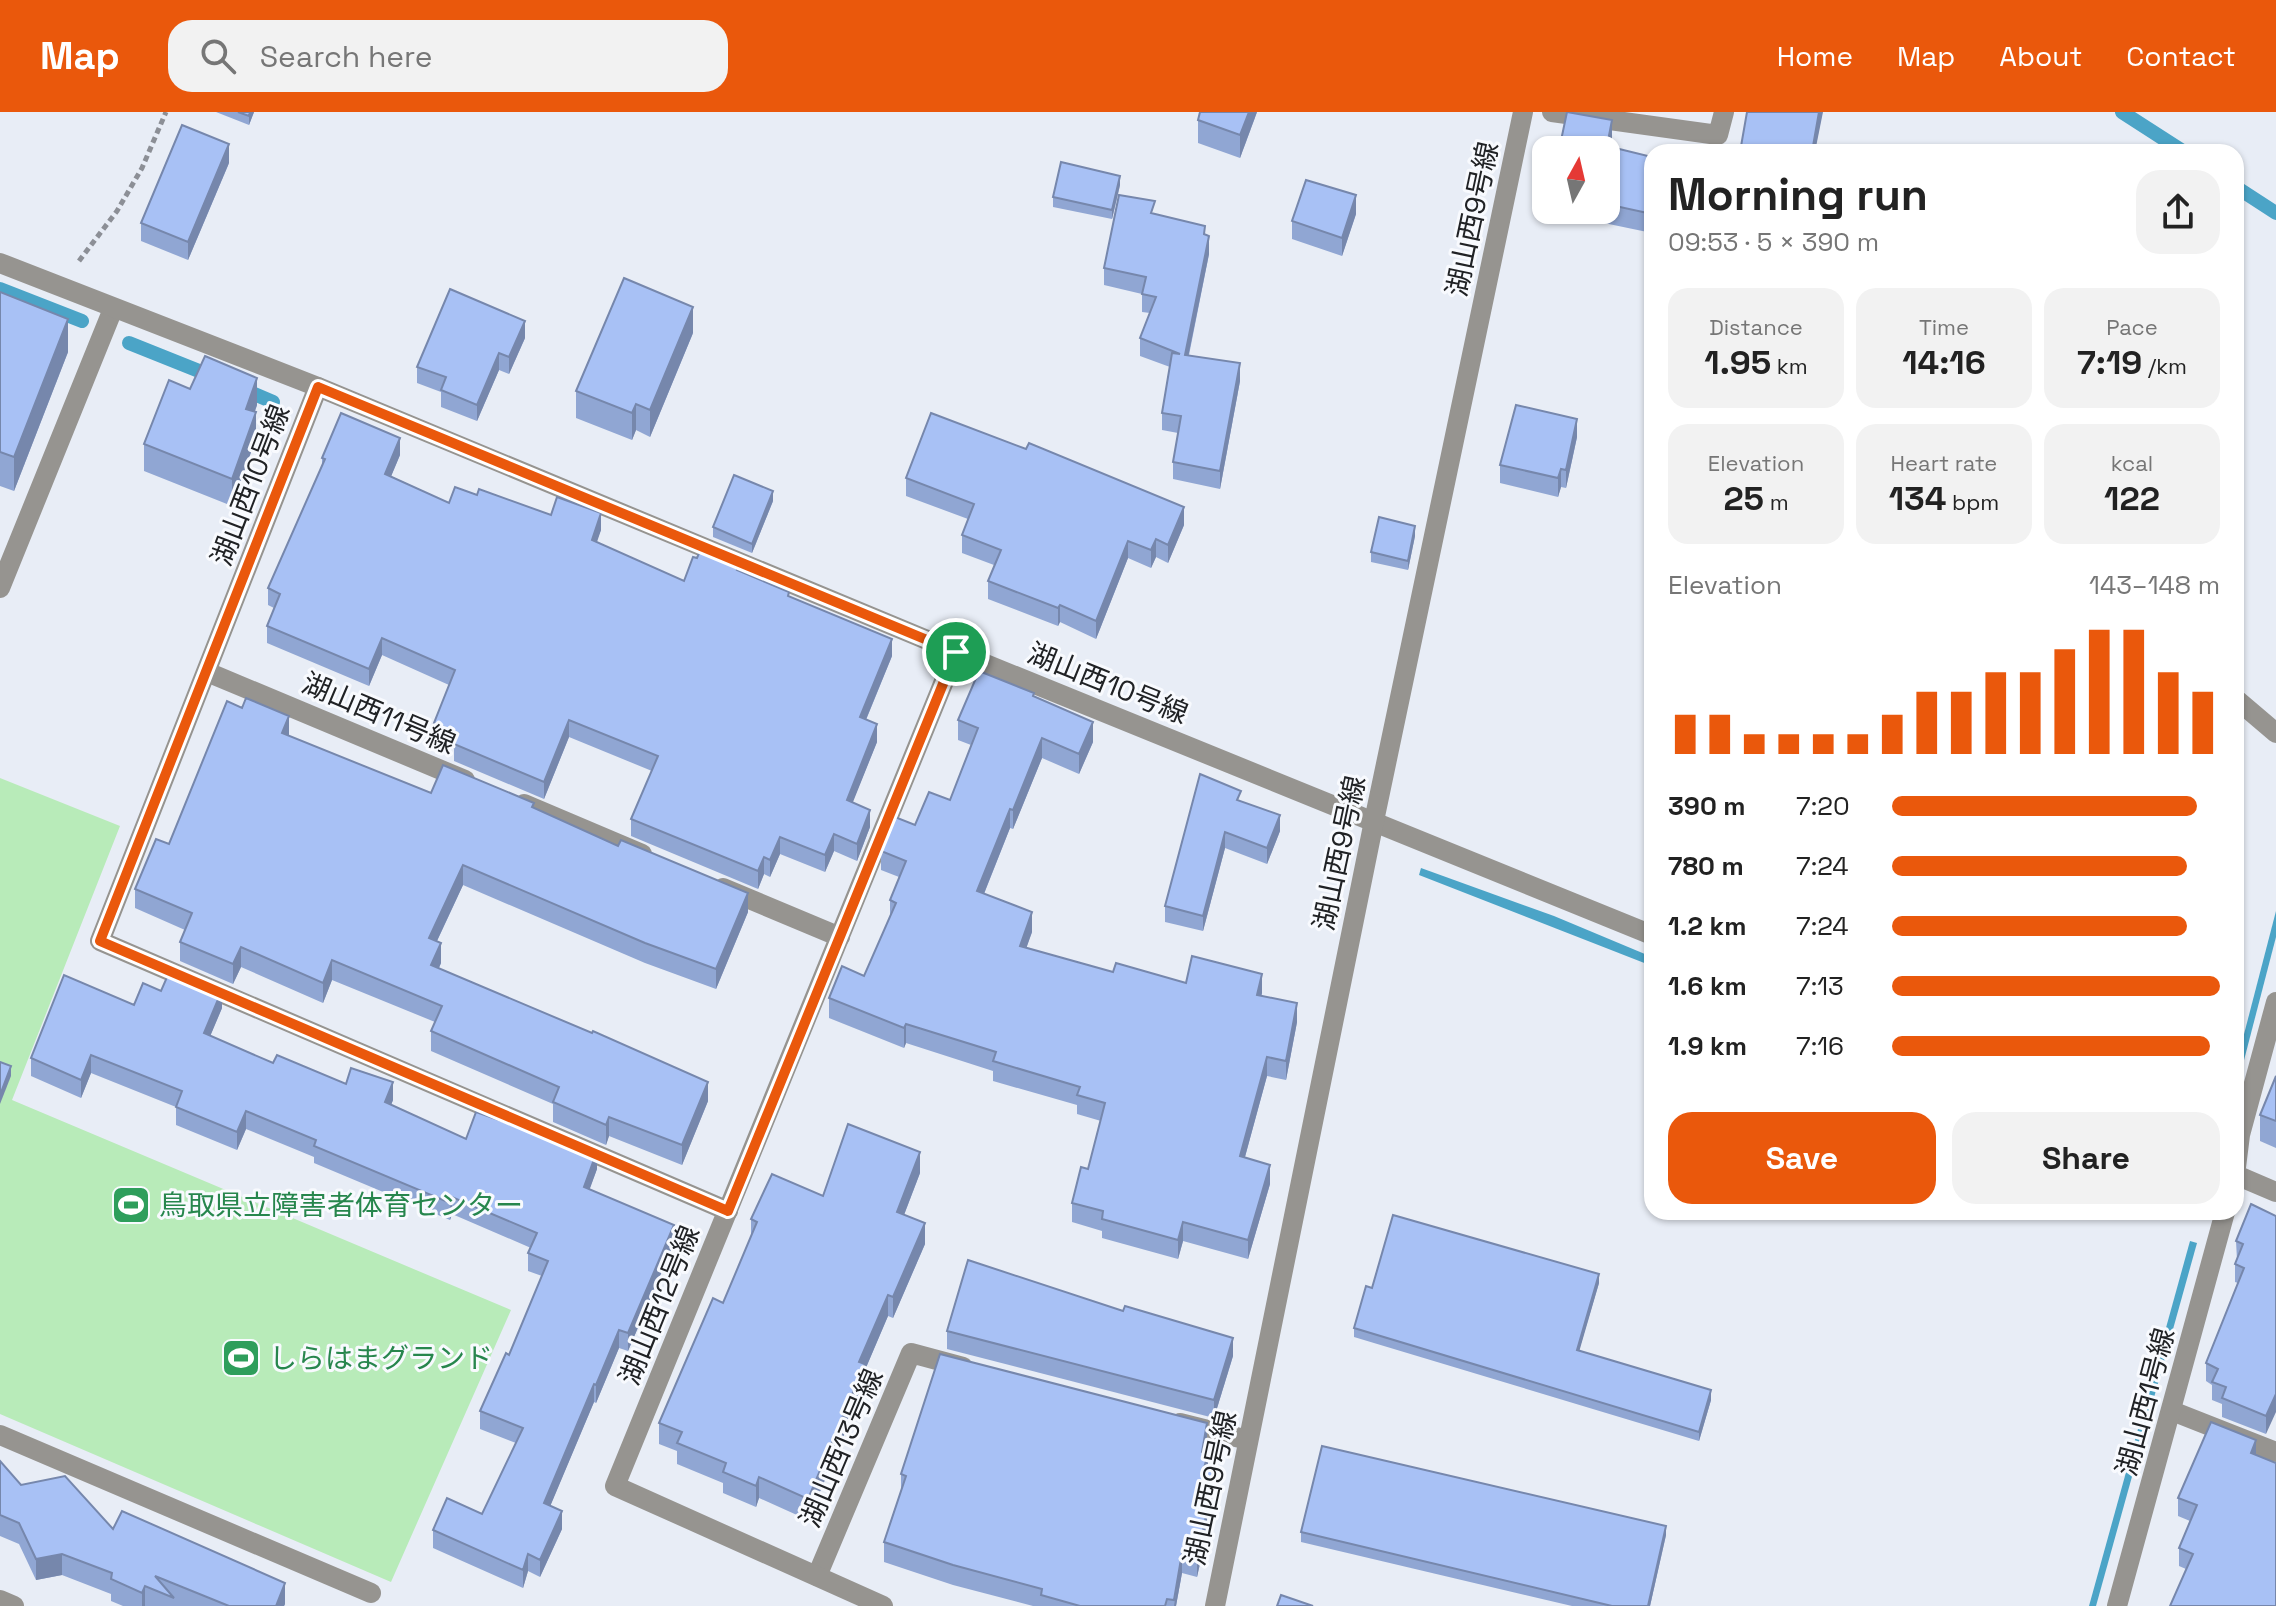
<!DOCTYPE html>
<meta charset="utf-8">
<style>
body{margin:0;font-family:"Space Grotesk","Noto Sans JP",sans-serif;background:#f2f2f2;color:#222;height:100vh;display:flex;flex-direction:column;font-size:30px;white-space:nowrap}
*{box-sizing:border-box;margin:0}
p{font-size:26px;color:#767676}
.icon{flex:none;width:44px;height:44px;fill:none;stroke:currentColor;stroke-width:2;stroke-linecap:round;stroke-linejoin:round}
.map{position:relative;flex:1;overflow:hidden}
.panel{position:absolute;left:1644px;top:32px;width:600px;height:1076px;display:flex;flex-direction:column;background:#fff;border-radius:24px;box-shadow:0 2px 6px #0004}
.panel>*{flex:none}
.needle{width:52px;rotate:8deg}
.fabs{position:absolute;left:1532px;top:24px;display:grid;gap:16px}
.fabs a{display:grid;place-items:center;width:88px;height:88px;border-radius:16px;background:#fff;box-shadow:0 2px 6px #0004;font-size:40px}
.pin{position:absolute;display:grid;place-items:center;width:68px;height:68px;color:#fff;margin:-34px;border:4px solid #fff;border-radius:50%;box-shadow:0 2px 8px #0007}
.round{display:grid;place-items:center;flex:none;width:84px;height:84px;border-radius:24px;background:#f2f2f2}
.overview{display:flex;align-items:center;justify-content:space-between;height:136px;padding:0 24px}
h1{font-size:44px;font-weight:600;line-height:60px}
.figures{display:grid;grid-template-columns:repeat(3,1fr);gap:12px;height:136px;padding:8px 24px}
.figures div{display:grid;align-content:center;border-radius:20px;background:#f2f2f2;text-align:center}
.figures b{font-size:34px;font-weight:600}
.figures small{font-size:22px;font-weight:400}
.figures p{font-size:22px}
.chart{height:224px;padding:16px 24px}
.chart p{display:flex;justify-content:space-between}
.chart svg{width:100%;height:144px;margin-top:8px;stroke:#ea580c;stroke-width:6}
.cta{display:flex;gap:16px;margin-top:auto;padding:16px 24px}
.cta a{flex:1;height:92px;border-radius:24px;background:#ea580c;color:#fff;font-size:32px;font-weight:600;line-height:92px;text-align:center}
.cta a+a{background:#f2f2f2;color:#222}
ul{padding:0 24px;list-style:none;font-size:26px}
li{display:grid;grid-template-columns:128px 96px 1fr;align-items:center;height:60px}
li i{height:20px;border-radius:10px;background:#ea580c}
header{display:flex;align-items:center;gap:48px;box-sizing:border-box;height:112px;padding:0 40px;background:#ea580c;color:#fff}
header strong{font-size:38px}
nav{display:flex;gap:44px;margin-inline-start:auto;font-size:28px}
.search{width:560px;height:72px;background:#f2f2f2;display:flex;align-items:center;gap:20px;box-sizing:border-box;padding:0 28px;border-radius:24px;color:#767676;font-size:30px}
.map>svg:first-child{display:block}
</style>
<header>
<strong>Map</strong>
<div class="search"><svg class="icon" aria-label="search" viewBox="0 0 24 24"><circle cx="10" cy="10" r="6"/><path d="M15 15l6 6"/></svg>Search here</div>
<nav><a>Home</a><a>Map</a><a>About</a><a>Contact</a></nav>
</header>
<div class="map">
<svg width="2276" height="1494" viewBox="0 0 2276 1494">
<rect width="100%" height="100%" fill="#e8edf6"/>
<path fill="#b8ebb9" d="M0,666L120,714L12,988L511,1198L391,1470L0,1302Z"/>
<g fill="#4ba4c7">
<path d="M1421,756L1554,804L1652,845V854L1419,763Z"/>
<path d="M2276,799V825L2236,979V953Z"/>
<path d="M2190,1129L2197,1131L2096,1494H2089Z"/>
</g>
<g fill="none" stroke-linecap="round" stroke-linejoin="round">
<g stroke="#4ba4c7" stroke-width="14">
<path d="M2122,0L2184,40"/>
<path d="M2236,75L2276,101"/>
<path d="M0,177L82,209"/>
<path d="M129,231L214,265"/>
<path d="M240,276L273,290"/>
</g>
<path stroke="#8c8f96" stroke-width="5" stroke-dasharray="6 4" stroke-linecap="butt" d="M79,149L117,99L142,56L166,0"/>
<path stroke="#969490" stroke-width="20" d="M0,476L113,197"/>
<g stroke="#969490" stroke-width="20">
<path d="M1552,0L1718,23L1724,0"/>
<path d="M0,151L318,275"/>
<path d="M207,560L465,668"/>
<path d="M2236,587L2276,621"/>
<path d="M524,692L642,742"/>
<path d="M723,776L840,825"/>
<path d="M2236,1055L2240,1023L2276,890"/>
<path d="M2236,1063L2276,1080"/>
<path d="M728,1099L100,829L318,275L956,540L1652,823"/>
<path d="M2172,1299L2276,1340"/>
<path d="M1180,1311L1248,1328"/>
<path d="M0,1323L371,1481"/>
<path d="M817,1464L911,1241L963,1255"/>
<path d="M0,1488L14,1494"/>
<path d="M883,1494L615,1374L956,540"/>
<path d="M1215,1494L1374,709L1523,0"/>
<path d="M2117,1494L2225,1100"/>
</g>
</g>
<g fill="#90a6d3">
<path d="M216,0H254L249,13Z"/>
<path d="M1257,0L1240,46L1198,31V8Z"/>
<path d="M1612,28L1610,35L1652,45V121L1604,111V98H1606V38Z"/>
<path d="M229,51L188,148L141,129V111Z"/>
<path d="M1120,73L1112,107L1053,95V85Z"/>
<path d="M1155,102L1205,122L1209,142L1189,243L1240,269L1220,377L1173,367V350L1178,321L1162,318V301L1170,255L1140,244V226L1150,201L1142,200V182L1104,173V156Z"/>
<path d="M1356,102L1342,144L1292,127V109Z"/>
<path d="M0,180L68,240L14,379L0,374Z"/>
<path d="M693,221L650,325L636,318L632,328L576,306V279Z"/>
<path d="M525,226L509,262L499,258L477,309L441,295V280L417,271V255Z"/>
<path d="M190,277L257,293L255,299L256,326L232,394L144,359V332Z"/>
<path d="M1577,325L1566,376L1561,375L1558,385L1500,371V353Z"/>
<path d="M400,343L391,364L449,391L477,383L601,418L596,430L684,469L742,460L789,485L892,544L866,608L877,630L852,691L870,715L857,749L834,739L825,760L780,742L770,765L764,762L758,777L631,724V707L652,659L569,625L544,687L454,649V637L434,629V611L449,573L382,543L369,574L267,531V514L274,496L268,493V476L322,354V346Z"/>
<path d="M906,366L1184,413L1168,451L1156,445L1151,456L1128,446L1096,527L1060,510L1058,514L988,487V469L994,453L962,441V423L968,407L906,384Z"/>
<path d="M773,389L752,441L713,425V415Z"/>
<path d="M1415,424L1408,458L1371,450V440Z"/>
<path d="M1034,585L1093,630L1079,662L1042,646L1013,717L1010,716L984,782L1032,820L1026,836L1113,860L1262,881L1261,884L1297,910L1286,968L1267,964L1245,1045L1270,1072L1248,1147L1183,1129L1178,1147L1102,1126V1119L1072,1110V1091L1088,1057L1101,1009L1077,1002V993L993,969V959L906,931L904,936L829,906V886L864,864L890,805V788L899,765L881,758V739L950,688L971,633L958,628V608Z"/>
<path d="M289,624L431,681L534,696L748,800L716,877L645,851L463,773L437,829L441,851L439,856L708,989L682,1053L609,1024L606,1033L553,1010V992L431,939V919L435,910L332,868L323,891L241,855L233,872L180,849V830L185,818L135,796V777L169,732Z"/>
<path d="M1241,689L1280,719L1267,752L1225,736L1203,819L1165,810V794Z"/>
<path d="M161,879L222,896L210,924L273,951L393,988L391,993L466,1027L597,1057L589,1078L674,1131L628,1239L619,1236L596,1291L594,1290L550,1394L562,1417L540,1465L528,1459L523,1476L433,1436V1418L482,1402L516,1331L480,1317V1299L509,1243L542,1164L528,1159V1141L531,1136L452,1102L450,1108L314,1051V1045L246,1017L237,1038L176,1013V995L91,961L81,986L31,964V946Z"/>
<path d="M2276,964V1036L2260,1029V1003Z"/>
<path d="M920,1061L904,1103L925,1132L893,1206L888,1204L865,1258V1273L808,1408L759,1386L756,1395L723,1381V1371L677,1352V1339L659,1332V1311L723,1191L751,1126V1107L823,1084Z"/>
<path d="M2276,1104L2266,1322L2222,1305V1292L2212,1288V1273L2206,1269V1251L2238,1171L2235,1170V1152L2237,1148L2236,1129Z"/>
<path d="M1599,1171L1579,1238L1711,1288L1699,1329L1354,1225V1216L1372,1176Z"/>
<path d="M1123,1199L1233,1244L1214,1306L947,1237V1219Z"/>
<path d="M1207,1331L1205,1341L1214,1379L1206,1400L1207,1420L1197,1465L1182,1461L1176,1494H1033L953,1473L884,1450V1430L901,1378V1362Z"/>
<path d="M2256,1343L2186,1457L2179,1454V1436L2190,1409L2178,1404V1386Z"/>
<path d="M0,1349L21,1373L113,1417L285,1492L284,1494H123L111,1489V1482L62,1463L36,1468L19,1432L0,1424Z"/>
<path d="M1301,1420L1666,1423L1650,1494H1572L1301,1430Z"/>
</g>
<g fill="#7687ac">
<path d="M250,0H254L249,13V4Z"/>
<path d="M1249,0H1257L1240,46V23Z"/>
<path d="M1819,0H1823L1815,40H1812Z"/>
<path d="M1612,8V28L1607,53V34Z"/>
<path d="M229,32V51L188,148V130Z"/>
<path d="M1120,64V73L1112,107V98Z"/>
<path d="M1356,83V102L1342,144V126Z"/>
<path d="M1209,124V142L1185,260V243Z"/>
<path d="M693,195V221L650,325V298Z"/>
<path d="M68,207V240L14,379V345Z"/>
<path d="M525,209V226L509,262V245Z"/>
<path d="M499,241V258L477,309V293Z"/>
<path d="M1240,251V269L1220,377V359Z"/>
<path d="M257,266V293L246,324V297Z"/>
<path d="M636,292V318L632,328V301Z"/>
<path d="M256,300V326L232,394V367Z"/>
<path d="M1577,307V325L1566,376V358Z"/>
<path d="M400,326V343L385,379V362Z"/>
<path d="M1561,357V375L1558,385V366Z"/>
<path d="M773,379V389L752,441V432Z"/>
<path d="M1184,395V413L1168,451V433Z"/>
<path d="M601,401V418L592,445V428Z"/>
<path d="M1415,414V424L1408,458V449Z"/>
<path d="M1156,427V445L1151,456V438Z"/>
<path d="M1128,429V446L1096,527V509Z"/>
<path d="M1060,493V510L1058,514V496Z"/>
<path d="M382,526V543L369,574V557Z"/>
<path d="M892,527V544L860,622V605Z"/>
<path d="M289,604V624L282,621Z"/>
<path d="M569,608V625L544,687V670Z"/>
<path d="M1093,610V630L1079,662V642Z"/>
<path d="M877,612V630L847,705V688Z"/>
<path d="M1042,626V646L1013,717V698Z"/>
<path d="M1010,697V716L977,799V779Z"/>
<path d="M870,698V715L857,749V732Z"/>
<path d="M1280,703V719L1267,752V736Z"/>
<path d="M1225,720V736L1203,819V804Z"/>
<path d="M834,722V739L825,760V743Z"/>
<path d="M780,725V742L770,765V748Z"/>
<path d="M764,745V762L758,777V759Z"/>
<path d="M463,753V773L429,846V826Z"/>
<path d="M748,781V800L716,877V857Z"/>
<path d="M1032,800V820L1020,854V834Z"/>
<path d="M441,831V851L431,873V853Z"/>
<path d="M241,835V855L233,872V852Z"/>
<path d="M332,848V868L323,891V871Z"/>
<path d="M1262,862V881L1257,902V883Z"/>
<path d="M222,878V896L204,939V921Z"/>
<path d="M1297,891V910L1286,968V949Z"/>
<path d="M906,912V931L904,936V916Z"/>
<path d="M91,943V961L81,986V968Z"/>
<path d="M1267,945V964L1240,1063V1044Z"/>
<path d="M11,954V964L0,992V983Z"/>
<path d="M393,970V988L385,1008V990Z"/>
<path d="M708,970V989L682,1053V1033Z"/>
<path d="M246,999V1017L237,1038V1020Z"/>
<path d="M609,1005V1024L606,1033V1013Z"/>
<path d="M597,1039V1057L584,1093V1075Z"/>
<path d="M920,1040V1061L897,1121V1100Z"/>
<path d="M1270,1053V1072L1248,1147V1128Z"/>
<path d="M452,1085V1102L450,1108V1091Z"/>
<path d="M1183,1110V1129L1178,1147V1128Z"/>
<path d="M925,1111V1132L893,1206V1185Z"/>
<path d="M674,1113V1131L628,1239V1221Z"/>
<path d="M1599,1162V1171L1577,1247V1238Z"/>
<path d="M888,1183V1204L865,1258V1273L808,1408V1387L859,1250Z"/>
<path d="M619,1218V1236L596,1291V1273Z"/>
<path d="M1233,1226V1244L1214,1306V1288Z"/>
<path d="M594,1272V1290L544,1409V1391Z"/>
<path d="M1711,1278V1288L1699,1329V1320Z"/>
<path d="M2276,1282V1300L2266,1322V1304Z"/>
<path d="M1207,1311V1331L1202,1360V1340Z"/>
<path d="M2256,1328V1346L2251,1341Z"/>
<path d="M1208,1342V1362L1204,1356Z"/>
<path d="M1214,1359V1379L1200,1418V1398Z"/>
<path d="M759,1365V1386L756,1395V1374Z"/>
<path d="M562,1399V1417L540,1465V1448Z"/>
<path d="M1207,1400V1420L1197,1465V1445Z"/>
<path d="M1666,1414V1423L1650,1494H1648Z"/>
<path d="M1182,1441V1461L1176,1494H1174Z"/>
<path d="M62,1442V1463L36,1468V1447Z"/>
<path d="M528,1442V1459L523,1476V1458Z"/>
<path d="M285,1471V1492L284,1494H276Z"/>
<path d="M145,1474V1494H142V1481Z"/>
</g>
<g fill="#a8c1f5" stroke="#7687ac" stroke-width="2">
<path d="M238,0H250L249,4Z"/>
<path d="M1200,0H1249L1240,23L1198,8Z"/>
<path d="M1567,0L1612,8L1607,34L1652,45V102L1606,92L1607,79L1606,78V38H1559Z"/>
<path d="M1747,0H1819L1812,40H1740Z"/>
<path d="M182,13L229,32L188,130L141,111Z"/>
<path d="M1691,36L1708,40H1691Z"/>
<path d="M1061,50L1120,64L1112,98L1053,85Z"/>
<path d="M1306,68L1356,83L1342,126L1292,109Z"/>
<path d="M1119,83L1155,89L1151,101L1205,114L1204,122L1209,124L1185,243L1240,251L1220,359L1173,350L1181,304L1162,301L1172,241L1180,242L1140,226L1156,185L1142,182L1146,165L1104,156Z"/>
<path d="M624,166L693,195L650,298L636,292L632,301L576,279Z"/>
<path d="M450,177L525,209L509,245L499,241L477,293L441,278L446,265L417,255Z"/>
<path d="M0,180L68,207L14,345L0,340Z"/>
<path d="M205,244L257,266L246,297L256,300L232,367L144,332L169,268L190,277Z"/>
<path d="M1516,293L1577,307L1566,358L1561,357L1558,366L1500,353Z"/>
<path d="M341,301L400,326L385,362L449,391L455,375L477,383L479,377L551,403L557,385L601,401L592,428L684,469L693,445L697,446L703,432L742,448L737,458L789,480L788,484L892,527L860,605L877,612L847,688L870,698L857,732L834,722L825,743L780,725L770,748L764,745L758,759L631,707L658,644L569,608L544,670L454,632L458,621L434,611L455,558L382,526L369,557L267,514L280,482L268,476L325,347L322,346Z"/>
<path d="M931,301L1026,337L1029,331L1184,395L1168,433L1156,427L1151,438L1128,429L1096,509L1060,493L1058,496L988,469L1001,438L962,423L974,392L906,366Z"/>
<path d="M734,363L773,379L752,432L713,415Z"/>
<path d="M1379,405L1415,414L1408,449L1371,440Z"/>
<path d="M979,559L1034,581L1033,584L1093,610L1079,642L1042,626L1013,698L1010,697L977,779L1032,800L1020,834L1113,860L1116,851L1186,871L1192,844L1262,862L1257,883L1297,891L1286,949L1267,945L1240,1044L1270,1053L1248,1128L1183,1110L1178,1128L1102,1107L1103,1099L1072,1091L1081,1055L1088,1057L1105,991L1077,983L1080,975L993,949L996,940L906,912L904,916L829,886L842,854L864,864L896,791L890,788L906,749L881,739L895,705L915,713L929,680L950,688L978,616L958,608Z"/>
<path d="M246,586L289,604L282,621L431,681L443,653L534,691L532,695L618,734L621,728L748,781L716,857L645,831L463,753L429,826L441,831L431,853L592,921L593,919L708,970L682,1033L609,1005L606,1013L553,990L559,975L431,919L442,894L332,848L323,871L241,835L233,852L180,830L192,801L135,777L156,727L169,732L227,589L242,596Z"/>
<path d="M1200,662L1241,679L1237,688L1280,703L1267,736L1225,720L1203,804L1165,794Z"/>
<path d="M171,856L222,878L204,921L273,951L277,943L346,972L351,956L393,970L385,990L466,1027L476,1000L541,1023L544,1016L597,1039L584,1075L674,1113L628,1221L619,1218L596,1273L594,1272L544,1391L562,1399L540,1448L528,1442L523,1458L433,1418L447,1386L482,1402L523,1316L480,1299L506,1241L509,1243L548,1149L528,1141L537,1121L452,1085L450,1091L314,1034L316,1028L246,999L237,1020L176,995L182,979L91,943L81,968L31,946L64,863L134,893L143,871L161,879Z"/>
<path d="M0,950L11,954L0,983Z"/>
<path d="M2276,964V1009L2260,1003Z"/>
<path d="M848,1012L920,1040L897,1100L925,1111L893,1185L888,1183L859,1250L865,1252L808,1387L759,1365L756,1374L723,1360L726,1351L677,1331L682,1320L659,1311L713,1186L723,1191L757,1110L751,1107L772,1062L823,1084Z"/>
<path d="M2251,1092L2276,1104V1282L2266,1304L2222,1286L2226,1275L2212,1270L2218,1257L2206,1251L2244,1156L2235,1152L2243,1132L2236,1129Z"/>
<path d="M1393,1103L1599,1162L1577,1238L1711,1278L1699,1320L1354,1216L1366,1174L1372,1176Z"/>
<path d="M968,1148L1123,1199L1125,1194L1233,1226L1214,1288L947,1219Z"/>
<path d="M940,1242L1207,1311L1202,1340L1208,1342L1204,1356L1214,1359L1200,1398L1207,1400L1197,1445L1182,1441L1174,1488L1167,1487L1165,1494H1080L1041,1483L1042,1477L953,1453L884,1430L906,1364L901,1362Z"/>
<path d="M2211,1310L2256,1328L2251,1341L2276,1351V1494H2170L2193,1442L2179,1436L2197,1393L2178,1386Z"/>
<path d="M1322,1334L1666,1414L1648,1494H1612L1301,1420Z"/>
<path d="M0,1349L21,1373L65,1364L113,1417L122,1399L285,1471L276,1494H229L155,1464L174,1486L145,1474L142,1481L111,1467L112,1461L62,1442L36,1447L19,1411L0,1403Z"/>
<path d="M1281,1483L1313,1494H1277Z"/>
</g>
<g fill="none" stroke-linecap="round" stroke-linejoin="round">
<defs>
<path id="route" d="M318,275L956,540L728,1099L100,829Z"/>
</defs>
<use href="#route" stroke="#fff" stroke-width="16"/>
<use href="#route" stroke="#ea580c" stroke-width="10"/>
</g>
<defs>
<symbol id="stadium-square" viewBox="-11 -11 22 22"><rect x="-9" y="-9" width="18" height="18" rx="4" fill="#2e9e5b" stroke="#f8fafe"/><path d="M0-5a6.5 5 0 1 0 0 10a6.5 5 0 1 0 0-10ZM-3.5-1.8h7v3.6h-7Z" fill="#fff"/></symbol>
</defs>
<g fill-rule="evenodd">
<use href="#stadium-square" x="109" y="1071" width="44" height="44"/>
<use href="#stadium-square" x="219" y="1224" width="44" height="44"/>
</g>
<g text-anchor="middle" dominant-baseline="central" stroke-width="6" stroke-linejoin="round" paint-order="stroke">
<g font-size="28" fill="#202225" stroke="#f8fafe">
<text transform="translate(1472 107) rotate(-78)">湖山西9号線</text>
<text transform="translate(250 373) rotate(-69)">湖山西10号線</text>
<text transform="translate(1108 571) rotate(22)">湖山西10号線</text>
<text transform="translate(379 601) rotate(23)">湖山西11号線</text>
<text transform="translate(1339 741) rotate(-78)">湖山西9号線</text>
<text transform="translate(659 1193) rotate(-68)">湖山西12号線</text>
<text transform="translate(2145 1290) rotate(-75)">湖山西1号線</text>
<text transform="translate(841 1336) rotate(-67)">湖山西13号線</text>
<text transform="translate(1210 1376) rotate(-78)">湖山西9号線</text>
</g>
<g font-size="28" fill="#27864d" stroke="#f8fafe" text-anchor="start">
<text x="159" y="1093">鳥取県立障害者体育センター</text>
<text x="269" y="1246">しらはまグランド</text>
</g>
</g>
</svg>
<div class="fabs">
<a><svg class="needle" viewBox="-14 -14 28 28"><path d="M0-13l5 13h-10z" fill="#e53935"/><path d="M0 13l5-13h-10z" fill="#767676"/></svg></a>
</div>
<div class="pin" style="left:956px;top:540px;background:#1e9e55"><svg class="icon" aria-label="arrive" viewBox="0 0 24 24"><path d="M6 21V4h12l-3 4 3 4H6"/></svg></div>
<section class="panel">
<div class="overview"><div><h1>Morning run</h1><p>09:53 · 5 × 390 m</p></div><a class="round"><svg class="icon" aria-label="share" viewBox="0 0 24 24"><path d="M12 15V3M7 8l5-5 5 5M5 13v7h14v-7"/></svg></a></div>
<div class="figures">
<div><p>Distance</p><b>1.95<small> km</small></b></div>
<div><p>Time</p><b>14:16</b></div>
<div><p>Pace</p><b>7:19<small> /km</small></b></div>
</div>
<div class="figures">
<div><p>Elevation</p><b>25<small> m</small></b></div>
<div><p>Heart rate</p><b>134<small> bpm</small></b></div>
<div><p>kcal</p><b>122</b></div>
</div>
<div class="chart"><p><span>Elevation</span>143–148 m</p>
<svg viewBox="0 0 160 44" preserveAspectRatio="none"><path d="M5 44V32M15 44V32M25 44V38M35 44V38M45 44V38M55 44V38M65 44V32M75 44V25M85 44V25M95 44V19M105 44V19M115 44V12M125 44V6M135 44V6M145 44V19M155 44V25"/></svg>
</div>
<ul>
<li><b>390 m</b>7:20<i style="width:93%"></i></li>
<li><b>780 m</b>7:24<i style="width:90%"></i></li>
<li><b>1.2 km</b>7:24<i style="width:90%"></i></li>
<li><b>1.6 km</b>7:13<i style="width:100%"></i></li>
<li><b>1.9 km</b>7:16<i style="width:97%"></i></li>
</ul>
<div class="cta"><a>Save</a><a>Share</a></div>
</section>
</div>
